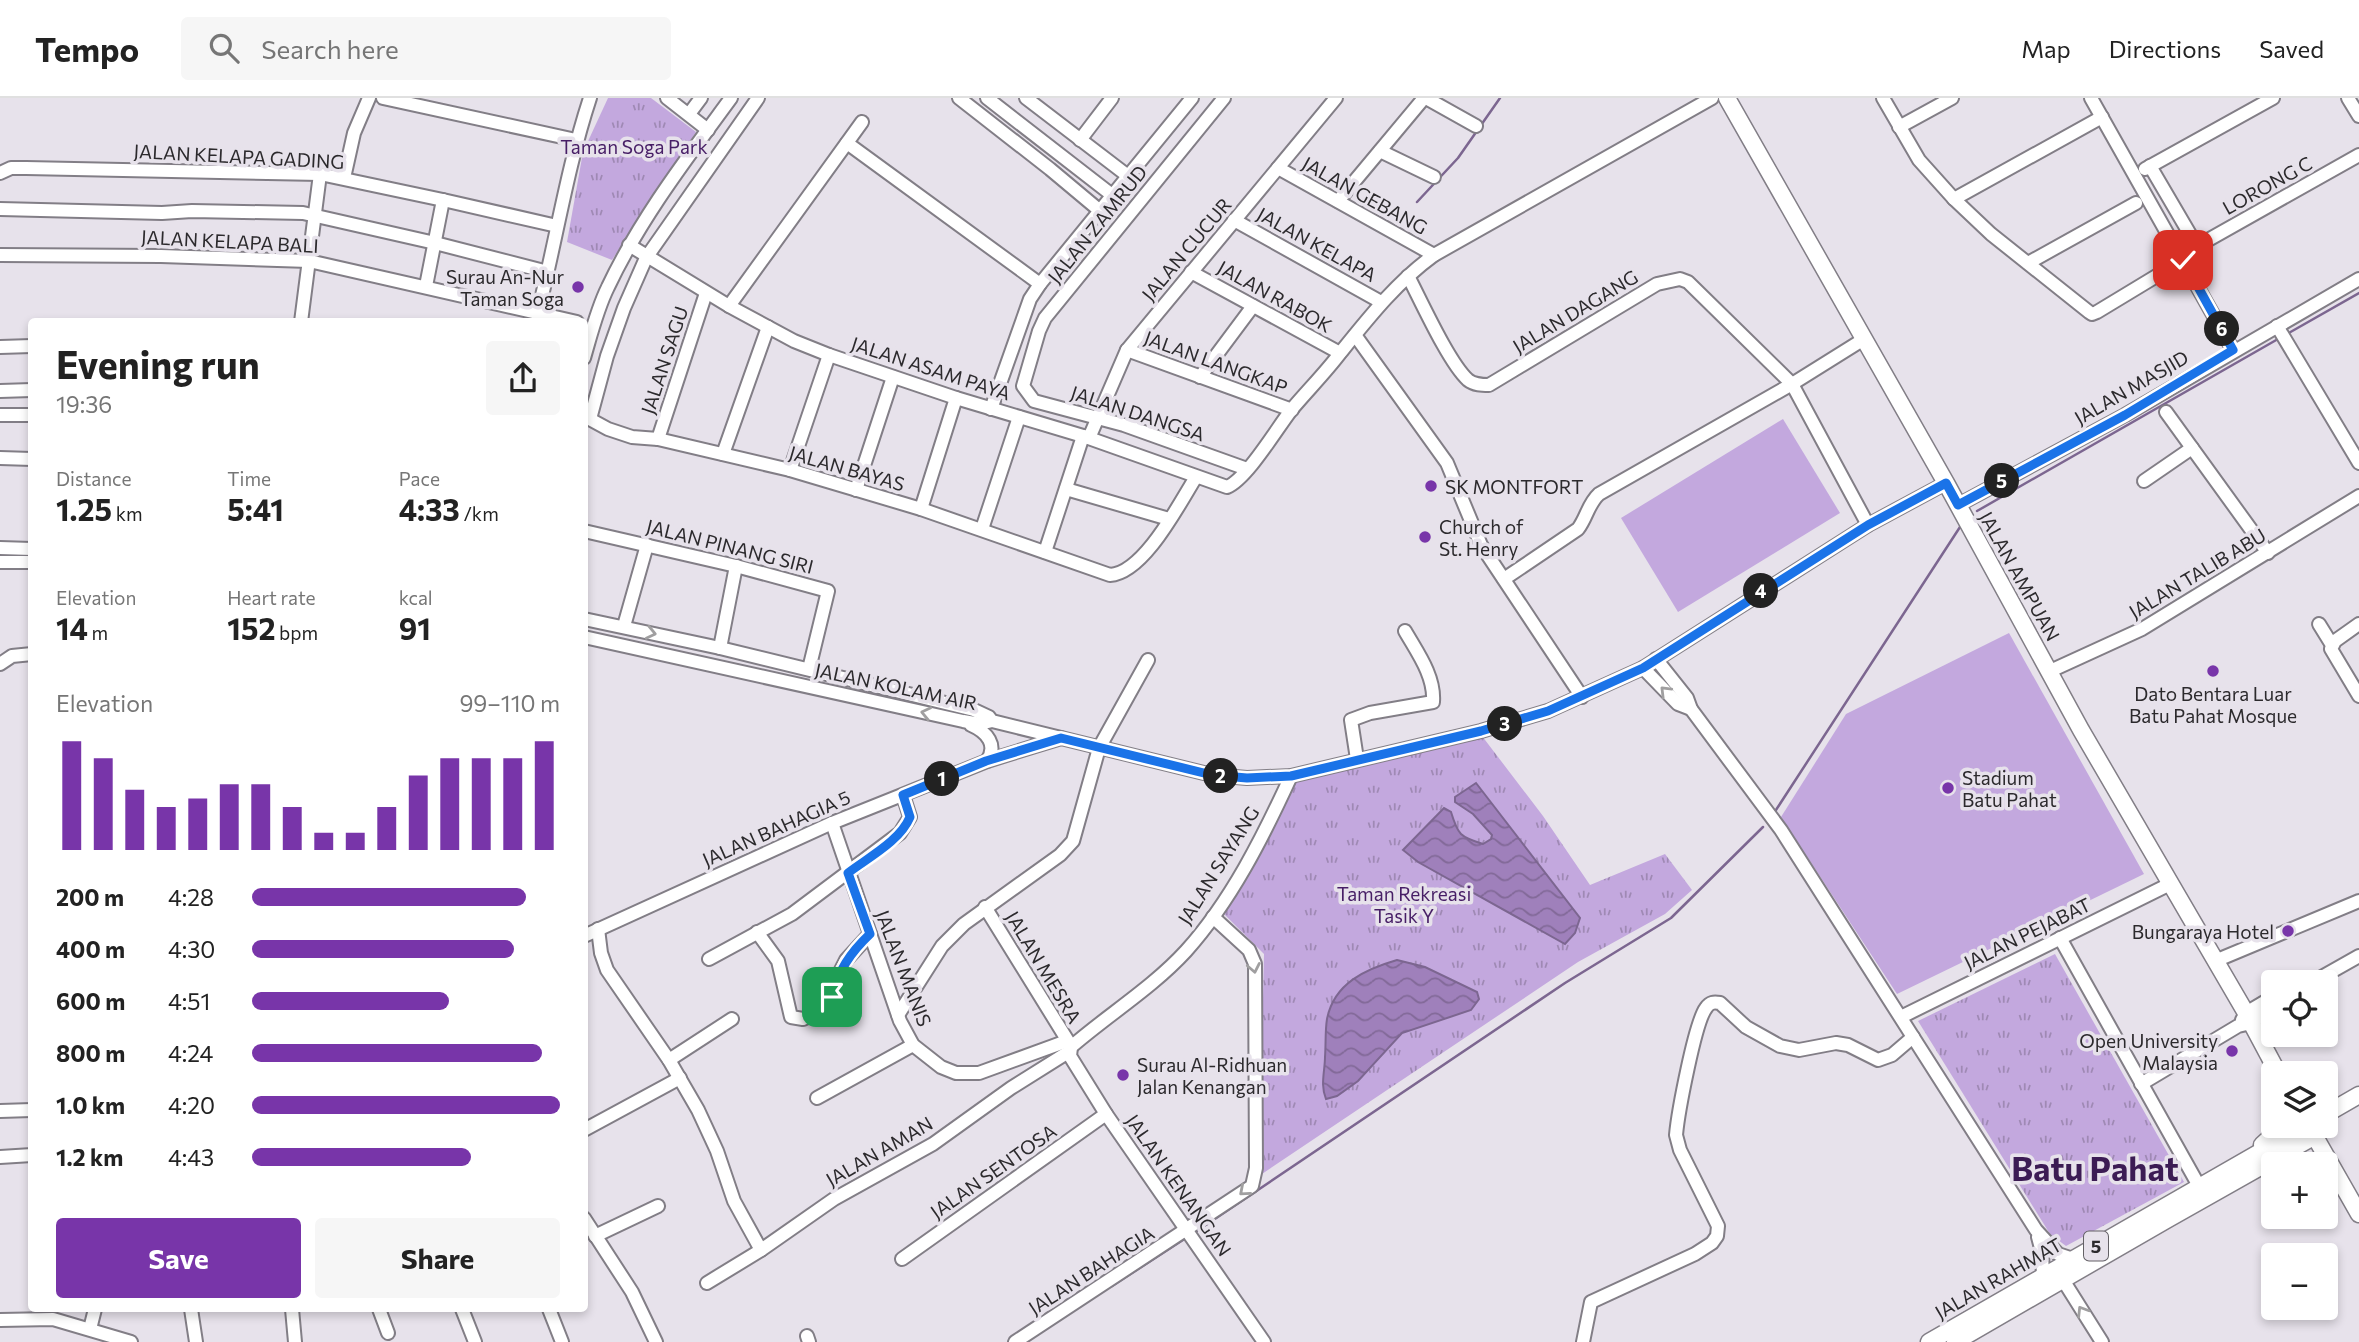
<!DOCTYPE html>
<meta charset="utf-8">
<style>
body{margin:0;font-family:Commissioner,sans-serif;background:#f6f6f6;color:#222;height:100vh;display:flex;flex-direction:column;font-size:26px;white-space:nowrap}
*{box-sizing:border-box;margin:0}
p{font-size:23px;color:#767676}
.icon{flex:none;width:38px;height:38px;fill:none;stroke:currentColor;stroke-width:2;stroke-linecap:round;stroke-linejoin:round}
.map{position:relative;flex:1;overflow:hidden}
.details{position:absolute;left:28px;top:220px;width:560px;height:994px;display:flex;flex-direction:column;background:#fff;border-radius:7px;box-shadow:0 4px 10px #0003}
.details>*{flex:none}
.fabs{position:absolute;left:2261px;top:872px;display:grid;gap:14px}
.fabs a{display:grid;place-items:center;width:77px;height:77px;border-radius:7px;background:#fff;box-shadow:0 4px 10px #0003;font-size:35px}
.pin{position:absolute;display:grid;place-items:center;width:60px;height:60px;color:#fff;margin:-30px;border-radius:14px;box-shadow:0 4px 10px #0006}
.km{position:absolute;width:35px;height:35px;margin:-18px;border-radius:50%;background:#222;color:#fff;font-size:19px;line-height:35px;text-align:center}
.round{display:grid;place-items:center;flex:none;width:74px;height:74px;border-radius:7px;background:#f6f6f6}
.overview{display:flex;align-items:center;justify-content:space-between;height:119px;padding:0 28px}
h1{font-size:38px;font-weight:700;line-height:52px}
.figures{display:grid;grid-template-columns:repeat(3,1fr);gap:10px;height:119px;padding:7px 28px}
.figures div{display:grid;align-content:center}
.figures b{font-size:30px;font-weight:700}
.figures small{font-size:19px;font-weight:400}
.figures p{font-size:19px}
.chart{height:196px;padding:14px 28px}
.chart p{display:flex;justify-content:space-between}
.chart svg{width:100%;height:126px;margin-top:7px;stroke:#7835a9;stroke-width:6}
.cta{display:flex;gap:14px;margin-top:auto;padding:14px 28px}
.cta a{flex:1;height:80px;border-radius:7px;background:#7835a9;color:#fff;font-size:28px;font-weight:700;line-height:80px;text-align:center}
.cta a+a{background:#f6f6f6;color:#222}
ul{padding:0 28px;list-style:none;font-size:23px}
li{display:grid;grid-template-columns:112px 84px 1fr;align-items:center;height:52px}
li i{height:18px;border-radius:9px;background:#7835a9}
header{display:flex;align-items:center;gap:42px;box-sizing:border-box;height:98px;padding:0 35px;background:#fff;border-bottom:2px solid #e0e0e0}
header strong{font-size:33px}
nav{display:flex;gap:38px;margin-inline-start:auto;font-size:24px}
.search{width:490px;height:63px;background:#f6f6f6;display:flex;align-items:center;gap:18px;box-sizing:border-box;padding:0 24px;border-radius:7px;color:#767676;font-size:26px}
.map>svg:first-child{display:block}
</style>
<header>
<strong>Tempo</strong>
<div class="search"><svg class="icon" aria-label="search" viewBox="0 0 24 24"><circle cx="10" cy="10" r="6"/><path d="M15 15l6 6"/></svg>Search here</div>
<nav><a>Map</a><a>Directions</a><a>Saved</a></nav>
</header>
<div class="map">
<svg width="2359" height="1244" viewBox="0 0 2359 1244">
<defs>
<pattern id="park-tufts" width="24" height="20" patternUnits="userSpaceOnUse" patternTransform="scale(1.75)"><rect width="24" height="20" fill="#c3a8de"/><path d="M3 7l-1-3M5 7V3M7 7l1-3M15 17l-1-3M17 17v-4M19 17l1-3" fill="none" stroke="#9f89b4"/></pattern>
<pattern id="water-waves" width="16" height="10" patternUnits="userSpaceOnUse" patternTransform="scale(1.75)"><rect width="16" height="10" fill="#9f80bb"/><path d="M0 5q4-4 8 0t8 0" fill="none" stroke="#826998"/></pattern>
</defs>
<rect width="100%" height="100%" fill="#e7e2eb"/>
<g fill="#c3a8de">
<path d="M1783,321L1840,415L1678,514L1621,420Z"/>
<path d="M2009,535L2144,776L1897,896L1781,719L1846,616Z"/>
</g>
<g fill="url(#park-tufts)">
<path d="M608,0H651L696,34L612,162L567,144L583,54Z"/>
<path d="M1482,638L1543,718L1590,787L1665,756L1692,792L1665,816L1578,864L1259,1078L1264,856L1223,815L1297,681Z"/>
<path d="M2055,856L2184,1084L2066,1148L2050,1136L1918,923Z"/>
</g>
<g fill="url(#water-waves)" stroke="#7c6690" stroke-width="2">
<path d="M1476,685L1580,820L1575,835L1565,846L1418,764L1403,752L1444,710L1451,714C1458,737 1460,739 1483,746L1491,741L1492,737L1473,716L1455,704V699Z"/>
<path d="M1397,862L1425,869L1477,894L1479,901L1471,912L1402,935L1358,983L1337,998L1326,1001C1320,987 1325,973 1325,959C1326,946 1325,933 1327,921C1334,885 1366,871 1397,862Z"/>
</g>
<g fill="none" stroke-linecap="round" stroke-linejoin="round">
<g stroke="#7c6690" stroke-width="2.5">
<path d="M1417,104L1458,60L1500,0"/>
<path d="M2287,236L2359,195"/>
<path d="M1977,413L2278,241"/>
<path d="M1774,715L1960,429"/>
<path d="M1194,1135L1565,885L1671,820L1763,729"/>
<path d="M1112,1188L1186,1140"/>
</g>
<defs>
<g id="minor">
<path d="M383,0L576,42"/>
<path d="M667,0L708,32"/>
<path d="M959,0L1050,71L1099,112"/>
<path d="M987,0L1112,97"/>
<path d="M1026,0L1128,78"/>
<path d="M1224,0L1045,220L1039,233L1023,288L1034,303L1124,327L1247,371"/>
<path d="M1426,0L1476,28"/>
<path d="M1883,0L1919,62L1954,101L1991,136L2089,214L2092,216L2097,214L2183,162"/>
<path d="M2091,0L2233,252"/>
<path d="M2348,0L2359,18"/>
<path d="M689,16L701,0"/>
<path d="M1899,29L1952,0"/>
<path d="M1080,42L1112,0"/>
<path d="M847,45L1040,186"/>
<path d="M1380,53L1434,79"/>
<path d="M2150,68L2191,138L2199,143L2208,142L2359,57"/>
<path d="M1278,70L1434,157"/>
<path d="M2145,71L2273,0"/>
<path d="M0,75L11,70H26L320,76L443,102L557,128"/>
<path d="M344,80L354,35L369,0"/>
<path d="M1954,101L2102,19"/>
<path d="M1338,103L1424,0"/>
<path d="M0,111L162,115L192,113L303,115L435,145L548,174"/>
<path d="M1234,122L1381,204"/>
<path d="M629,147L729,208L794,243L829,257L956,300L1083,338L1227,389C1247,381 1277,330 1292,311C1308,292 1326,274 1341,254C1370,218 1397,184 1434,157L1712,0"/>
<path d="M0,157L161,158L309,163L577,224"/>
<path d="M2028,165L2136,105"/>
<path d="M1191,174L1340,255"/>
<path d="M1408,178C1421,203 1449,265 1468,282C1474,287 1482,287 1489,287L1657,186L1680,181L1688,184L1792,286L1868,427"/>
<path d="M426,188L443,102"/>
<path d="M729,208L862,24"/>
<path d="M538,214C556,143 567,70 590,0"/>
<path d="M301,224L320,76"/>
<path d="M2277,228L2359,365"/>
<path d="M1355,237L1447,365L1481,447L1582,599"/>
<path d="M0,249L32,248"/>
<path d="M1127,252L1292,312"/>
<path d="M584,260C591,236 597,211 608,189C640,121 687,60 731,0"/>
<path d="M1200,279L1253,208"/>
<path d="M0,293L32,292"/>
<path d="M991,311L1030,201L1040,186L1192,0"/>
<path d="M2166,314L2268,455"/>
<path d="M0,317H32"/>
<path d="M584,318L608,331L632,339L658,341L790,372L921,411L1110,477C1144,475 1179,406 1196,379"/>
<path d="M590,321L607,258L624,210L646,160L758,0"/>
<path d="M1089,340L1127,252L1336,0"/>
<path d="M658,341L706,195"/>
<path d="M723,356L768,229"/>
<path d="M0,360L32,361"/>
<path d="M790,372L829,257"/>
<path d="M2144,383L2192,350"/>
<path d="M1066,391L1169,421"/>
<path d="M856,392L893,279"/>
<path d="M1958,407L2125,317L2359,181"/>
<path d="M921,411L956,300"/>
<path d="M982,431L1019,319"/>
<path d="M584,433L736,468L828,493L809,571"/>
<path d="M0,450L32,451"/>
<path d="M1045,454L1083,338"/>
<path d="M0,464H32"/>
<path d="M1504,481L1578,431C1587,419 1588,406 1599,396L1792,286L1864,241"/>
<path d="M584,521L720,550L974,612L989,619L992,623L1212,677L1247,680L1291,678L1481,633L1548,613L1643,570L1868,427L1946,385"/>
<path d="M2319,526L2332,547"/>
<path d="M2359,526L2335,543L2331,551L2359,598"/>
<path d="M624,528L647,447"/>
<path d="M584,539L963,623L980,626L992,623"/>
<path d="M720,550L736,468"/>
<path d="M1656,561L1687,600L1691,611L1781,732L2036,1132L2058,1156L2073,1161"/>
<path d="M0,566L12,558L32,556"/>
<path d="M1643,570L1678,606L1691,611"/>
<path d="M2048,574L2142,531L2359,398"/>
<path d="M971,627C987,634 998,647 987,663"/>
<path d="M1357,661L1351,622L1370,615L1433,604C1435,578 1417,554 1405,533"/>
<path d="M832,725L900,923L913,947L941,969L956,975H979L1067,943"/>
<path d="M985,809L1071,948"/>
<path d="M598,831L601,855L607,872L669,962L698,1012L717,1053L734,1103L761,1152"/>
<path d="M757,834L778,863L791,919L803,921L826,910L832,899L834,886L846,862L870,836"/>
<path d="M584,838L832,725L987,663L1061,640"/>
<path d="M2060,840L2199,1088"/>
<path d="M709,861L792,816L900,735L910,719L903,697"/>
<path d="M2215,863L2359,803"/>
<path d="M2313,884L2359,858"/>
<path d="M898,917L942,848L964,826L1060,757L1073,743L1099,650L1148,562"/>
<path d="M1901,919L2170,786"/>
<path d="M2242,922L2246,915L2273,899"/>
<path d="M1071,949L1070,958L1106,1016L1264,1244"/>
<path d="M1071,949C1109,916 1152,890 1186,853C1231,803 1263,739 1291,678"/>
<path d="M669,962L732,921"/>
<path d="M2141,986L2238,928L2251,925L2273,911"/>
<path d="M817,1000L913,947"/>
<path d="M0,1013L32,1012"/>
<path d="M584,1032L680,980"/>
<path d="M0,1059L32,1057"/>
<path d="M584,1120L632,1194L656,1244"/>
<path d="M595,1138L658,1108"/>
<path d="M2038,1139L2042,1154L2043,1178"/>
<path d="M902,1161L1106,1016"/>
<path d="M2063,1182L2102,1244"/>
<path d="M707,1185L761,1152L834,1101L933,1046L1011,990L1070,953"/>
<path d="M191,1211L196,1244"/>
<path d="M292,1211L295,1244"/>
<path d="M379,1211L388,1235"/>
<path d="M462,1211L475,1244"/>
<path d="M549,1211L562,1244"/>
<path d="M0,1222L53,1221L131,1244"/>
<path d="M90,1231L95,1211"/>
<path d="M807,1238L809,1244"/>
<path d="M1015,1244L1252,1088L1256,1070L1255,866L1249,852L1213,819"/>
<path d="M1583,1244L1591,1204L1695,1156L1712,1145L1717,1138L1718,1128L1680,1052L1676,1037C1678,1015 1695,924 1706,910C1710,904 1714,904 1720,905L1746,929L1780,948L1799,952L1836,945L1848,947L1878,962L1892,957L1913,939"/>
</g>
<g id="major">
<path d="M1727,0L1946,385L2081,632L2246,915L2278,975"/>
<path d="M2326,1016L2359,997"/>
<path d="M2310,1030L2359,1116"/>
<path d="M2262,1047L2274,1036L2279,1027"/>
<path d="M1929,1244L2307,1027"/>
<path d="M1955,1244L2168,1121L2315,1038"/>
</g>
</defs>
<use href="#minor" stroke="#827e86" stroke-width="16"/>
<use href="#major" stroke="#827e86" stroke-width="19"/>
<use href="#minor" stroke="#fff" stroke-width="12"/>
<use href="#major" stroke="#fff" stroke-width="16"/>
</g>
<defs><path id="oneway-chevron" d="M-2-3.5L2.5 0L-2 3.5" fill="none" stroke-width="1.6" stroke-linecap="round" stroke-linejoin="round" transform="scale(1.75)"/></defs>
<g stroke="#a09fa0">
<use href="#oneway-chevron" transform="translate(651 535) rotate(13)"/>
<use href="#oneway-chevron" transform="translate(1665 593) rotate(-135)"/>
<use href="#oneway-chevron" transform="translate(926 615) rotate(-167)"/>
<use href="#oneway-chevron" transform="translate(1254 870) rotate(79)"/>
<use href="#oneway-chevron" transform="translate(1244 1093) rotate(139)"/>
<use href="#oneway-chevron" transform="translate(2082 1213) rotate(-122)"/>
</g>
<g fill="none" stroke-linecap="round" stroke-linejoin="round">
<defs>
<path id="route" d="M832,899C838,873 850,855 870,836L848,775C869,759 900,743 910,719L903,697L986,663L1061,640L1212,677L1247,680L1291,678L1481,633L1548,613L1643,570L1868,427L1946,385L1958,407L2125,317L2233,252L2183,162"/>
</defs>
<use href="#route" stroke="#fff" stroke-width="14"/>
<use href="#route" stroke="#1a73e8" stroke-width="9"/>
</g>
<g fill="#7835a9" stroke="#e7e2eb" stroke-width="2.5">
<circle cx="578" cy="189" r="7"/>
<circle cx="1431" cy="388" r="7"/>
<circle cx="1425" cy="439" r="7"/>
<circle cx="2213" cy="573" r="7"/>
<circle cx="1948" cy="690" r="7"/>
<circle cx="2288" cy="833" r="7"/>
<circle cx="2232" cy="953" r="7"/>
<circle cx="1123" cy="977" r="7"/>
</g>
<g text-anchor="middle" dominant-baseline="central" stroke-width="7" stroke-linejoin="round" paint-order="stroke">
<rect fill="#e7e2eb" stroke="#646166" stroke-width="2" x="2084" y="1133.5" width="24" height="29" rx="5"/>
<g font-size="18" font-weight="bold" fill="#2c2a2d">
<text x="2096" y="1148">5</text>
</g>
<g font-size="19" fill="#471e66" stroke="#e7e2eb">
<text x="634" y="48">Taman Soga Park</text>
<text x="1404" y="795">Taman Rekreasi<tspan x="1404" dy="22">Tasik Y</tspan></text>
</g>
<g font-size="19" fill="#2c2a2d" stroke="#e7e2eb">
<text transform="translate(239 58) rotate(3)">JALAN KELAPA GADING</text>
<text transform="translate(2267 87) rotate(-29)">LORONG C</text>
<text transform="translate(1365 97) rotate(29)">JALAN GEBANG</text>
<text transform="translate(1097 126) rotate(-51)">JALAN ZAMRUD</text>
<text transform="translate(230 143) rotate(3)">JALAN KELAPA BALI</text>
<text transform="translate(1317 146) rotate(29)">JALAN KELAPA</text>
<text transform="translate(1186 151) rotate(-50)">JALAN CUCUR</text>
<text transform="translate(1275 198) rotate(29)">JALAN RABOK</text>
<text transform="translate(1575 213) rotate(-31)">JALAN DAGANG</text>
<text transform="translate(664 262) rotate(-72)">JALAN SAGU</text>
<text transform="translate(1216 264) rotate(20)">JALAN LANGKAP</text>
<text transform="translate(931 270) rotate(18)">JALAN ASAM PAYA</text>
<text transform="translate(2131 289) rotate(-30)">JALAN MASJID</text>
<text transform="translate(1138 315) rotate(18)">JALAN DANGSA</text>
<text transform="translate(847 370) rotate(16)">JALAN BAYAS</text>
<text transform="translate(730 448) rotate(14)">JALAN PINANG SIRI</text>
<text transform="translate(2197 475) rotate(-31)">JALAN TALIB ABU</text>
<text transform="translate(2020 478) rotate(61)">JALAN AMPUAN</text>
<text transform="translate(896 588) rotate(12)">JALAN KOLAM AIR</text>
<text transform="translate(776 730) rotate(-24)">JALAN BAHAGIA 5</text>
<text transform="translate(1218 767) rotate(-58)">JALAN SAYANG</text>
<text transform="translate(2027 835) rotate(-26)">JALAN PEJABAT</text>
<text transform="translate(1044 869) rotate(59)">JALAN MESRA</text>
<text transform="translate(904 870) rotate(69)">JALAN MANIS</text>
<text transform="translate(879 1053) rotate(-30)">JALAN AMAN</text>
<text transform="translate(993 1073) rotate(-35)">JALAN SENTOSA</text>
<text transform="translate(1179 1087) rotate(55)">JALAN KENANGAN</text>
<text transform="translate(1091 1172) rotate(-33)">JALAN BAHAGIA</text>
<text transform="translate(1998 1180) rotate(-30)">JALAN RAHMAT</text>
</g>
<g font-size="19" fill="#2c2a2d" stroke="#e7e2eb" text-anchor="start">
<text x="564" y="178" text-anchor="end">Surau An-Nur<tspan x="564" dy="22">Taman Soga</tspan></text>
<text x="1445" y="388">SK MONTFORT</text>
<text x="1439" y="428">Church of<tspan x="1439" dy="22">St. Henry</tspan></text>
<text x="2213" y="595" text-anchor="middle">Dato Bentara Luar<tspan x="2213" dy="22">Batu Pahat Mosque</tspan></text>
<text x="1962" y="679">Stadium<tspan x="1962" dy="22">Batu Pahat</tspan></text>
<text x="2274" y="833" text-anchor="end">Bungaraya Hotel</text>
<text x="2218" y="942" text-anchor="end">Open University<tspan x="2218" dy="22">Malaysia</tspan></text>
<text x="1137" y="966">Surau Al-Ridhuan<tspan x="1137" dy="22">Jalan Kenangan</tspan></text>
</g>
<g font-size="33" font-weight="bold" fill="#3c1c54" stroke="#e7e2eb">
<text x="2095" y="1069">Batu Pahat</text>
</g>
</g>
</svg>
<div class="fabs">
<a><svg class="icon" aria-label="locate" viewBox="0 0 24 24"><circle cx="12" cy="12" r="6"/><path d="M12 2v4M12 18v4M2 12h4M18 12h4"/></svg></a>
<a><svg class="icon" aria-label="layers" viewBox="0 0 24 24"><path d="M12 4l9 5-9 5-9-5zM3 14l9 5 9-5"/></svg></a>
<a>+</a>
<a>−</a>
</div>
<div class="pin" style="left:832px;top:899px;background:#1e9e55"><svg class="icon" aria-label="arrive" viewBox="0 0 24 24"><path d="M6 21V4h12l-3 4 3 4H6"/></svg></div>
<div class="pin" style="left:2183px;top:162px;background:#d93025"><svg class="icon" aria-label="check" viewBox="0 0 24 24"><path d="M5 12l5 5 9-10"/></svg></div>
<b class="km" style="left:942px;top:681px">1</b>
<b class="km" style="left:1221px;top:678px">2</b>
<b class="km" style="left:1505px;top:626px">3</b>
<b class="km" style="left:1761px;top:493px">4</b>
<b class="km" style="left:2002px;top:383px">5</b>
<b class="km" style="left:2222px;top:231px">6</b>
<section class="details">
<div class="overview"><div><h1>Evening run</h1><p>19:36</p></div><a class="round"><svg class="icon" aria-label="share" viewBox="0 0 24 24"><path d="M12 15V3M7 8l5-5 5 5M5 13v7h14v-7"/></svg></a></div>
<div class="figures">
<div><p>Distance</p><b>1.25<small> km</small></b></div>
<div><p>Time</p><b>5:41</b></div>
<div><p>Pace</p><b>4:33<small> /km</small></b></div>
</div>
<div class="figures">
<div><p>Elevation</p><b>14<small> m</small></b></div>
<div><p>Heart rate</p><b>152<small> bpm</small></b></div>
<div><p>kcal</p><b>91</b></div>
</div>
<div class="chart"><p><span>Elevation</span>99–110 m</p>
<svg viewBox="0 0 160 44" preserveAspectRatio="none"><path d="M5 44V6M15 44V12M25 44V23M35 44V29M45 44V26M55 44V21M65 44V21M75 44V29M85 44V38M95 44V38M105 44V29M115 44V18M125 44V12M135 44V12M145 44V12M155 44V6"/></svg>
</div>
<ul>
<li><b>200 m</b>4:28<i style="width:89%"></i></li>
<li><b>400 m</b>4:30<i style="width:85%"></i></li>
<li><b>600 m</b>4:51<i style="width:64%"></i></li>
<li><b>800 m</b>4:24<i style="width:94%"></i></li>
<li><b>1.0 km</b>4:20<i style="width:100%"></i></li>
<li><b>1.2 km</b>4:43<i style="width:71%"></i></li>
</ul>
<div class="cta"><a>Save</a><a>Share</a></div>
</section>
</div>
